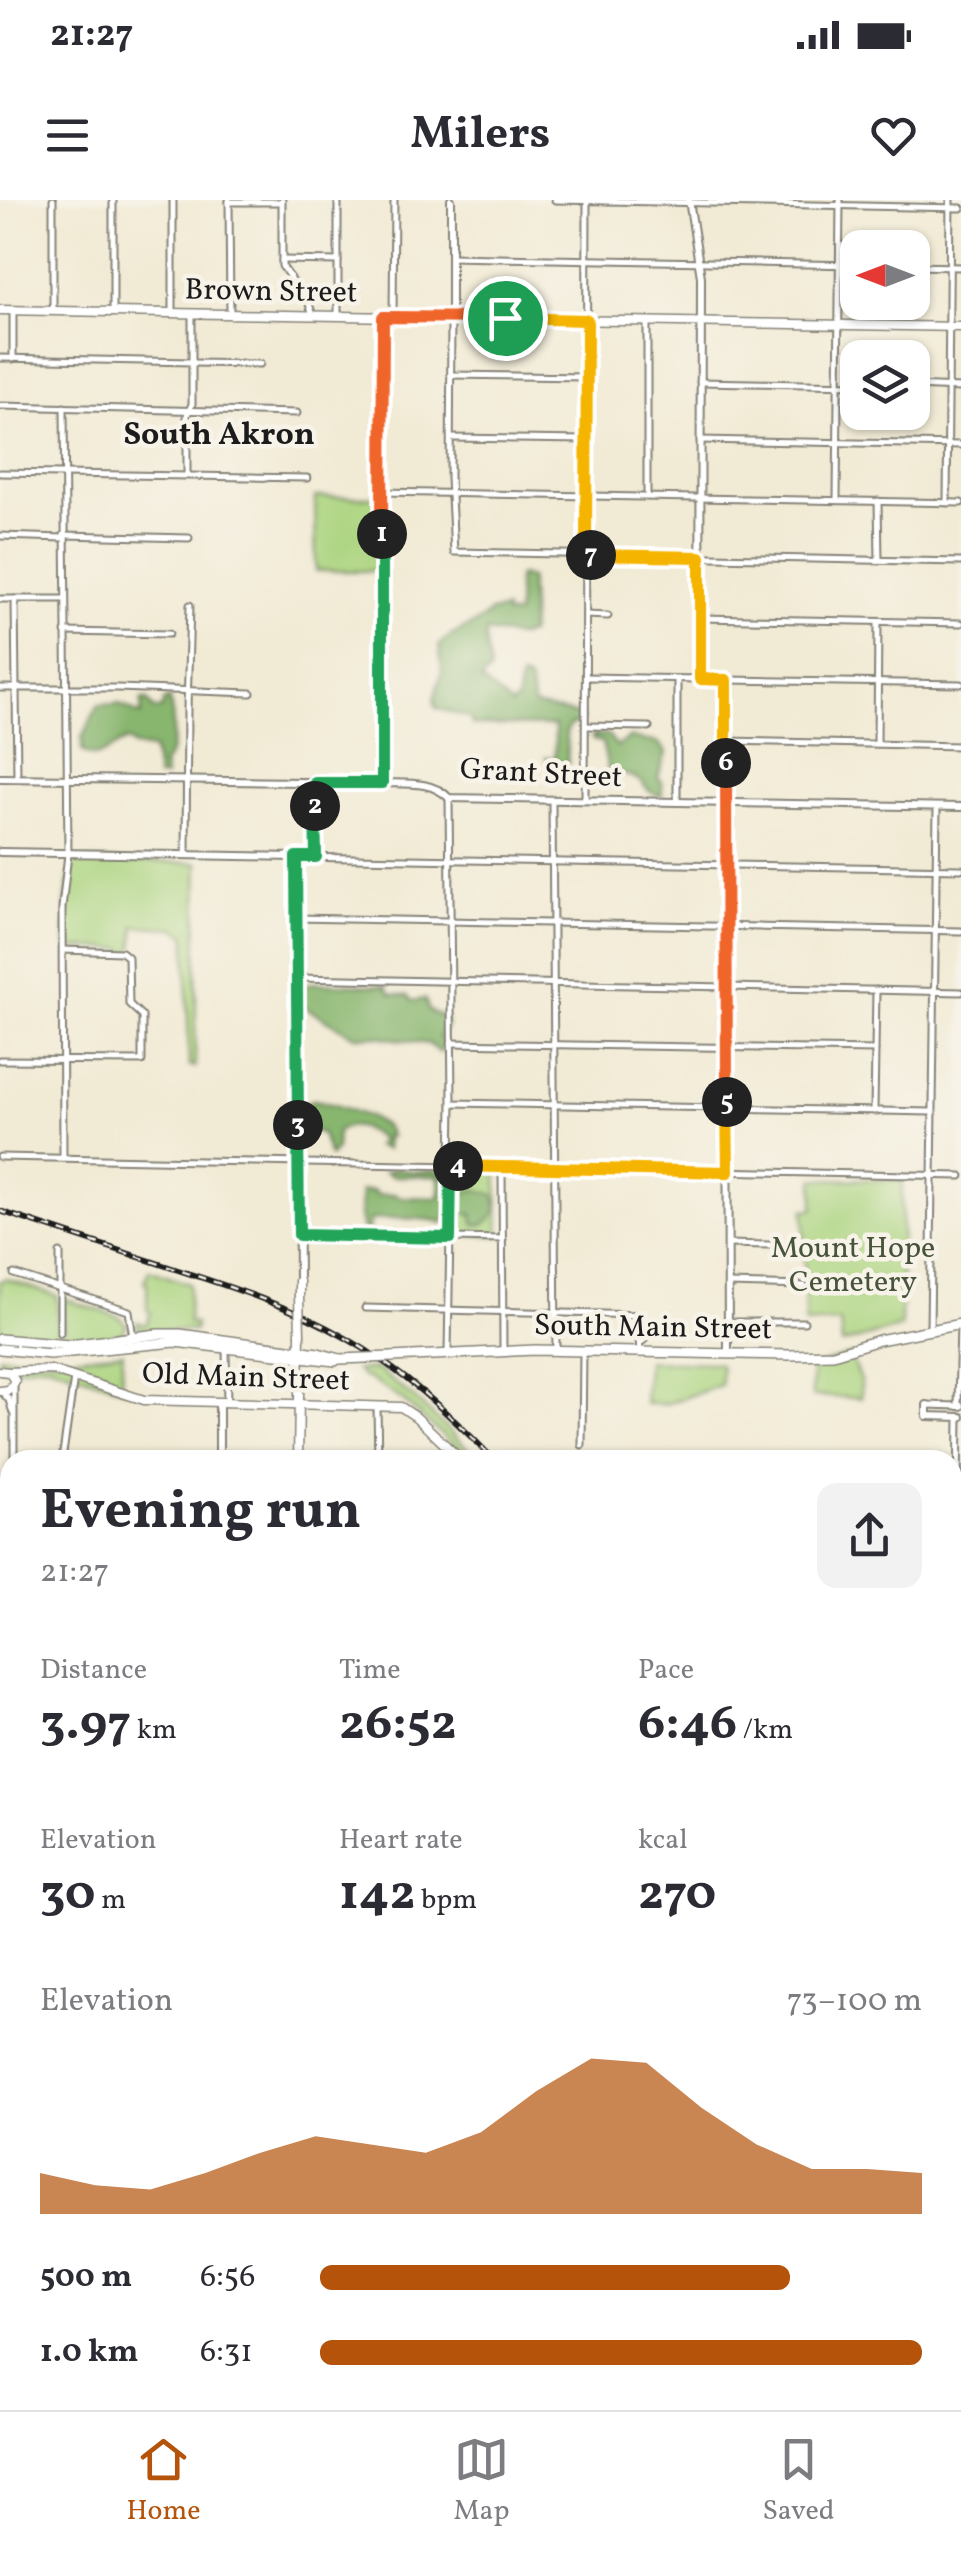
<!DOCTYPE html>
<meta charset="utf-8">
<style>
body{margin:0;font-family:Vollkorn,serif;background:#f2f2f3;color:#2b2b33;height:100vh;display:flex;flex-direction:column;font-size:38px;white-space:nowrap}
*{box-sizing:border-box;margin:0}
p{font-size:32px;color:#7c7c81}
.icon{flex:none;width:55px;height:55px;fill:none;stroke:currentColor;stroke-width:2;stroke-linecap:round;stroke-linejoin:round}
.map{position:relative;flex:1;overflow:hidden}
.side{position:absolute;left:0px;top:1250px;width:962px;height:960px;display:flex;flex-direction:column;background:#fff;border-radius:30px 30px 0 0;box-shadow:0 2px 8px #0004}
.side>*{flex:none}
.needle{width:65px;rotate:270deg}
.tools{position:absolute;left:840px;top:30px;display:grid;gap:20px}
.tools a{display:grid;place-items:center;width:90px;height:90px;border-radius:20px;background:#fff;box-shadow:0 2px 8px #0004;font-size:50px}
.pin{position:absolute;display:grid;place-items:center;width:85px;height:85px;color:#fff;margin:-42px;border:5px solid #fff;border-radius:50%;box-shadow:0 2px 10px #0007}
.km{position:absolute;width:50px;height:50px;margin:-25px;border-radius:50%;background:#222;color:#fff;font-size:28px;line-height:50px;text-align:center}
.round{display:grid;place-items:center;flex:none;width:105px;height:105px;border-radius:20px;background:#f2f2f3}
.headline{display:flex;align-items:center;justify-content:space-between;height:170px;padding:0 40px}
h1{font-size:55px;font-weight:700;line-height:75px}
.metrics{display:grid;grid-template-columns:repeat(3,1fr);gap:15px;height:170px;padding:10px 40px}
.metrics div{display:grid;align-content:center}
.metrics b{font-size:50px;font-weight:700}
.metrics small{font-size:28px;font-weight:400}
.metrics p{font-size:28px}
.chart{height:280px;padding:20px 40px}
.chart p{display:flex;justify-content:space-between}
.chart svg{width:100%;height:180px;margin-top:10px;fill:#b45309;opacity:.7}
ul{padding:0 40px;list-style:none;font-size:32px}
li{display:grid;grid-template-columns:160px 120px 1fr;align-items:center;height:75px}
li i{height:25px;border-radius:12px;background:#b45309}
.status{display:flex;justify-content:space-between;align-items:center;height:70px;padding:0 50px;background:#fff;direction:ltr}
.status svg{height:28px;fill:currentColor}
header{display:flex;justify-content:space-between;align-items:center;height:130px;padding:0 40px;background:#fff;font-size:45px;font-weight:700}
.tabs{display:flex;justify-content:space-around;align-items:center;height:140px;border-top:2px solid #e1e1e2;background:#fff;font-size:28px;color:#7c7c81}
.tabs a{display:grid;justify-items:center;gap:5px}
.tabs .selected{color:#b45309}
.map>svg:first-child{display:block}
</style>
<div class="status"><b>21:27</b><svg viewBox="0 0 49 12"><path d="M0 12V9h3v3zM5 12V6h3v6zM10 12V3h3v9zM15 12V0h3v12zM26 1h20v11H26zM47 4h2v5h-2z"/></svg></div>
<header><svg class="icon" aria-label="menu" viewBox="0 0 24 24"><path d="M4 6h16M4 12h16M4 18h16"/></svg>Milers<svg class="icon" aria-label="heart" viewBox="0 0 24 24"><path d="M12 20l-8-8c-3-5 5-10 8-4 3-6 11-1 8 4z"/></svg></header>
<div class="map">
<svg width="961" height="2210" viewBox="0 0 961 2210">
<rect width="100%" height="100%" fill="#f7f3e8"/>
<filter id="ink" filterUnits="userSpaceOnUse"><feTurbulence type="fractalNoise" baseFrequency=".01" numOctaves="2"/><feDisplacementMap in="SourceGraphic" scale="20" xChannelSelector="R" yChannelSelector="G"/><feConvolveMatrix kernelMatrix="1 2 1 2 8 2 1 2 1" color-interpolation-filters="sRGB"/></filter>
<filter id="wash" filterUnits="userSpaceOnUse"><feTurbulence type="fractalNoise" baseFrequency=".0048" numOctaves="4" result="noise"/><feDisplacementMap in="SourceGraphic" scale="40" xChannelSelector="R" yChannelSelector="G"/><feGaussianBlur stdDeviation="2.25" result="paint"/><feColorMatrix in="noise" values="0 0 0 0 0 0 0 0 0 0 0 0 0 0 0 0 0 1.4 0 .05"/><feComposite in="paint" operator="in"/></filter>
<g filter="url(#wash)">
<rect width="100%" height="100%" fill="#f1ead4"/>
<g fill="#abd47f" stroke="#64784e" stroke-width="2.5">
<path d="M315,297H377L376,371H316Z"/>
<path d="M72,660L198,663L195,867L189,865L186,735L175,728L135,726L133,754L122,749L68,748L66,746L65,725L68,715L65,706Z"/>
<path d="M497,969L499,1036L454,1035L452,1032L454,970Z"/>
<path d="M814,979L902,980L901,1127L842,1144L840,1122L805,1124L804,1010L814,1009Z"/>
<path d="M149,1070L189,1084L188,1122L195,1124L194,1131L138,1130L137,1122L146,1125L151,1112L147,1110V1083L144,1082Z"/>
<path d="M5,1079L57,1096L58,1135H64L62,1106L64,1099L120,1117L127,1124L122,1134C82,1140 39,1145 0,1133V1081Z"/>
<path d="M123,1152L121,1184L124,1189L48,1164H39L15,1168L0,1167V1156L52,1159Z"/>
<path d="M850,1155L861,1182V1198L812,1196V1167Z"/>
<path d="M647,1161L718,1163L721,1166V1185L666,1204H645Z"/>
<path d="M377,1169L415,1199L480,1260H464V1254L401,1199L368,1178L363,1177L356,1170Z"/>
<path d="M10,1862V2001L0,1995V1863Z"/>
<path d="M0,2019L10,2025V2200H26L25,2210H0Z"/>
</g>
<g fill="#88b66e" stroke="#526945" stroke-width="2.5">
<path d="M521,376L530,378C529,398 534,415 529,434L519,437L486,432C483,446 490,457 490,471L481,480L512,506L518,499V488L521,478L529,481L534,506L579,515L582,518L580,523L570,525L566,533L568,563H559L555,568L550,566L546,558H555V526L472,525L470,518L436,508L434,499L442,471L439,445C453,430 477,427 490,412L505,410V415H517L518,377Z"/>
<path d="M169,498C174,517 177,550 163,564L165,577H157L153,549L134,546L127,540C111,547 100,563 82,551V537C90,527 91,515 99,505L119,504L141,515L142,499L147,500L154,510L162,509L164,501Z"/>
<path d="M607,534L617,546L631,537C645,544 658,536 666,553L658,577L662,583V596C644,594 647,582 633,577C623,573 617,575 608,569L602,542L593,540L592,536Z"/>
<path d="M315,783L385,786L391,794L408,796L412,801L425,799L429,811L446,818V828L439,837L445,843L446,850L439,852L429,844L376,836H355L303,806L300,791L304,784Z"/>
<path d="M312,900C326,901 377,917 386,928C388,930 388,933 390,936H386V949L376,946L381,940C368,929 351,921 337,932L336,949L330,956C319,936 331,932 302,929V905Z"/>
<path d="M396,968C401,969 406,970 411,971C425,973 435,966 447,974C444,990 453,1009 444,1023C434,1018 383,1017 370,1020L368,1031L363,1030L360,1016L361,991H373L377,995L395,994L400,997L436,998L440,996L439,976H393L385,972Z"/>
<path d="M474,989L494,995L497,1011C490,1018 485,1028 474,1024L473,1014L455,1013L458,996Z"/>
</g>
<g fill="#6dbde8" stroke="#446c82" stroke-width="2.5">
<path d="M26,2200H474L466,2201L456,2210H25Z"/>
<path d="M477,2200H684L673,2210H512Z"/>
</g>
</g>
<g filter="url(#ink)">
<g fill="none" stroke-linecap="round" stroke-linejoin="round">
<defs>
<g id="minor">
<path d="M229,0L230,114"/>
<path d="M282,0V66L309,104L313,115"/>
<path d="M555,0L961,8"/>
<path d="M229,2H281"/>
<path d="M451,57L858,65"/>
<path d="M282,60L338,61"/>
<path d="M912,66L961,67"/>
<path d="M53,111V0"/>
<path d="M113,112V0"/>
<path d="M173,113V0"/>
<path d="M338,116V0"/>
<path d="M393,117L394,0"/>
<path d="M451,118L450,278L454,352L961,362"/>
<path d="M647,121V296"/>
<path d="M0,158L193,162"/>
<path d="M13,159V112"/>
<path d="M193,163L260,164"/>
<path d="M451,175L587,177"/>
<path d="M700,182L858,185"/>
<path d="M912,186L961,188"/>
<path d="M0,206L297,213"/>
<path d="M451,238L586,240"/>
<path d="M700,240L961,245"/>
<path d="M0,273L307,278"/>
<path d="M187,275V215L192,204V114"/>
<path d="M382,292L961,303"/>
<path d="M837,300L840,0"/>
<path d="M878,301L879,360"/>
<path d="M947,303L950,0"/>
<path d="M64,335L189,338"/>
<path d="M0,336L64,338"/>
<path d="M0,399H65"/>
<path d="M15,399L17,578"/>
<path d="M586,415L608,416"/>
<path d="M700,418L961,423"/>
<path d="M65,432L169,434"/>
<path d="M586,477L700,479"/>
<path d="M677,479V602"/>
<path d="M726,480L961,484"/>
<path d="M0,488H118L251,493"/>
<path d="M586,526L649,527"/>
<path d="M727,541L961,546"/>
<path d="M877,544L878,422"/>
<path d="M315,583L316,657"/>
<path d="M552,600L556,1151"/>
<path d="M585,600L587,0"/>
<path d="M186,655L187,508L190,405"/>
<path d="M296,657L961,669"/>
<path d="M296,718L961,731"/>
<path d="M297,778L961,792"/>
<path d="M451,843L875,850"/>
<path d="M0,860L142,861V816L129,804L128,757L122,752L63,750"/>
<path d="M452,903L932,912"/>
<path d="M874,911L876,790"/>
<path d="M0,957L961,976"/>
<path d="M63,958L62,708L68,654L64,207"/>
<path d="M502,967L503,1151"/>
<path d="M299,1035L503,1039"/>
<path d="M728,1044L804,1046"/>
<path d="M60,1053V1133"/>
<path d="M14,1074L129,1111L133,1137"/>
<path d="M728,1084L804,1086"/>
<path d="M365,1108L641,1115V1121L638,1123L640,1153"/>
<path d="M729,1122H804"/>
<path d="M930,1130L937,607"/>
<path d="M640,1143L644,1140V1123L641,1121"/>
<path d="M226,1149L227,1203"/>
<path d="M448,1154L452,903L449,598"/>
<path d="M2,1192L9,1200L13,1213"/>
<path d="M927,1205L958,1206"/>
<path d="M377,1206L378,1260"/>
<path d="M958,1206L960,1124"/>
<path d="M959,1217L958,1296L961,1306"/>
<path d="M582,1245L583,1151"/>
<path d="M14,1260V1183"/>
<path d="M62,1260L74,1178"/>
<path d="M0,1610L10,1611"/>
<path d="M0,1652H10"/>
<path d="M0,1706L10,1707"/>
<path d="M0,1775H10"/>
<path d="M952,2143H961"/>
<path d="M741,2200L743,2210"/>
<path d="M927,2200V2210"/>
<path d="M818,2202H870"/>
<path d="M691,2210L700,2200"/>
</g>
<g id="tertiary">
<path d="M451,0V118"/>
<path d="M689,0L701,77L700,479L726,480L728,1154"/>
<path d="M0,578L382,583C405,584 432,580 449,598L961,607"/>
<path d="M382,583L383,117"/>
<path d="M0,652L296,657L299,1081"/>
<path d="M219,1203V1260"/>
<path d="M927,1205V1216L961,1217"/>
<path d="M958,1206H961"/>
<path d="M0,1519L10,1518"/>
</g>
<g id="secondary">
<path d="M0,110L961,127"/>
<path d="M299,1081V1096"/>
<path d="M0,1171L9,1172L15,1181L9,1190L0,1191"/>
<path d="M9,1172L51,1170L144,1200L401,1207L416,1217L458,1257V1260"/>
<path d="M298,1260L300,1135"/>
<path d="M0,1856H10"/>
<path d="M952,2056L961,2064"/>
</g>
<g id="primary">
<path d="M0,1139L69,1145L158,1134H180L318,1153L340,1159"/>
<path d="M0,1149L50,1154L175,1142L335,1161"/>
<path d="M392,1157L535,1150L790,1155L833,1154L879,1140L961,1124"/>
</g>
</defs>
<use href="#minor" stroke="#868378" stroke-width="9"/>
<use href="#tertiary" stroke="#868378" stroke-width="10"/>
<use href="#secondary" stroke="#868378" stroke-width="11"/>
<use href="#primary" stroke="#868378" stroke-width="12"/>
<use href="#minor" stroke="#fff" stroke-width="5"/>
<use href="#tertiary" stroke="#fff" stroke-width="6"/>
<use href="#secondary" stroke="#fff" stroke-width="8"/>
<use href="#primary" stroke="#fff" stroke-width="9"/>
<defs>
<g id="rail">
<path d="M0,1011C58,1030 117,1050 175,1069C234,1088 292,1107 346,1138C402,1170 449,1213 494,1260"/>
<path d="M957,1723V1551L961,1520"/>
<path d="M952,1729L961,1756"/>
<path d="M952,1800L961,1814"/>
</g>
</defs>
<use href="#rail" stroke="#1c1c1c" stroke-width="6"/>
<use href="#rail" stroke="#f7f3e8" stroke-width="2.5" stroke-dasharray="8" stroke-linecap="butt"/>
<defs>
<path id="secondary-bridge" d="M299,1096L300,1135"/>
<path id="primary-bridge" d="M340,1159L392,1157"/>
</defs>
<use href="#secondary-bridge" stroke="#868378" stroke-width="11" stroke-linecap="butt"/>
<use href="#primary-bridge" stroke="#868378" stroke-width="12" stroke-linecap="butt"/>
<use href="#secondary-bridge" stroke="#fff" stroke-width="8"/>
<use href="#primary-bridge" stroke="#fff" stroke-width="9"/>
</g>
</g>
<g fill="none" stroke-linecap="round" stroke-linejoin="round" filter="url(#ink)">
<defs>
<path id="split-1" d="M382,334L383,117L505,118"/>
<path id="split-2" d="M315,606V583H382V334"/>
<path id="split-3" d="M298,925L296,657H316L315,606"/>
<path id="split-4" d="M298,925L299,1035L450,1038L451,966H458"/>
<path id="split-5" d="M458,966L728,972L727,902"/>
<path id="split-6" d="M726,563L727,902"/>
<path id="split-7" d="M591,355L700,357V479L726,480V563"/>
<path id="split-8" d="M505,118L587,120L586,355H591"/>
</defs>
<use href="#split-1" stroke="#fff" stroke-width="20"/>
<use href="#split-2" stroke="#fff" stroke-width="20"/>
<use href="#split-3" stroke="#fff" stroke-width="20"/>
<use href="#split-4" stroke="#fff" stroke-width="20"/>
<use href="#split-5" stroke="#fff" stroke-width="20"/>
<use href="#split-6" stroke="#fff" stroke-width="20"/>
<use href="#split-7" stroke="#fff" stroke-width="20"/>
<use href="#split-8" stroke="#fff" stroke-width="20"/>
<use href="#split-1" stroke="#f0652b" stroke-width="12"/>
<use href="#split-2" stroke="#22a559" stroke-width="12"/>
<use href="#split-3" stroke="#22a559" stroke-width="12"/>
<use href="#split-4" stroke="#22a559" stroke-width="12"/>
<use href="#split-5" stroke="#f5b400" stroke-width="12"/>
<use href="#split-6" stroke="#f0652b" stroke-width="12"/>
<use href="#split-7" stroke="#f5b400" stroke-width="12"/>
<use href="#split-8" stroke="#f5b400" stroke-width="12"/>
</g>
<g text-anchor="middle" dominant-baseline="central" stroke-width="9" stroke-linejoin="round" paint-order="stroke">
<g font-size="30" fill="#1c1c1c" stroke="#f7f3e8">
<text transform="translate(271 92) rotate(1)">Brown Street</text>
<text transform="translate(541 574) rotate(3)">Grant Street</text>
<text transform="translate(653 1128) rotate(1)">South Main Street</text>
<text transform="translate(246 1178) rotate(2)">Old Main Street</text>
</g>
<g font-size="30" fill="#47533a" stroke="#f7f3e8">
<text x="853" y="1049">Mount Hope<tspan x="853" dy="34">Cemetery</tspan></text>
</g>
<g font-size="32" font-weight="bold" fill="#1c1c1c" stroke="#f7f3e8">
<text x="219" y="236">South Akron</text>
</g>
</g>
</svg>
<div class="tools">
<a><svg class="needle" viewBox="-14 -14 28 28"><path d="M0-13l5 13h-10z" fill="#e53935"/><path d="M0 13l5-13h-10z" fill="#7c7c81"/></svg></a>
<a><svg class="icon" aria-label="layers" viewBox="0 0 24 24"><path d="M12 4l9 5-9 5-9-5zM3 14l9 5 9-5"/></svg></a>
</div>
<div class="pin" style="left:505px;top:118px;background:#1e9e55"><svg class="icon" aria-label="arrive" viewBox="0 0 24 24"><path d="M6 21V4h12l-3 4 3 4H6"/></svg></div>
<b class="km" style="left:382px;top:334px">1</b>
<b class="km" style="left:315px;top:606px">2</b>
<b class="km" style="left:298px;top:925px">3</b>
<b class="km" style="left:458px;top:966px">4</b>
<b class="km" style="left:727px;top:902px">5</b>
<b class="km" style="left:726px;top:563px">6</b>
<b class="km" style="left:591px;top:355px">7</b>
<section class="side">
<div class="headline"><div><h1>Evening run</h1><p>21:27</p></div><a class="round"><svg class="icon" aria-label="share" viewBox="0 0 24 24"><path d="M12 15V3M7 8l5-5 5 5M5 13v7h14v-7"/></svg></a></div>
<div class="metrics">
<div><p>Distance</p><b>3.97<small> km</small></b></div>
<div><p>Time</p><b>26:52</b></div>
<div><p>Pace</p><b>6:46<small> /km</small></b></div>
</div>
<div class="metrics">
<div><p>Elevation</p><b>30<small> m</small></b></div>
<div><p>Heart rate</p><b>142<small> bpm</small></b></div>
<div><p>kcal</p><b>270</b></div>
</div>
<div class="chart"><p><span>Elevation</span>73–100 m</p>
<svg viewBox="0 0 160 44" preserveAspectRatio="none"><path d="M0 44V34L10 37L20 38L30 34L40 29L50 25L60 27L70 29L80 24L90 14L100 6L110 7L120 18L130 27L140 33L150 33L160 34V44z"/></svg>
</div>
<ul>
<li><b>500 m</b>6:56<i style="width:78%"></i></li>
<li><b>1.0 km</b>6:31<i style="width:100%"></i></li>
</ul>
</section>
</div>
<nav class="tabs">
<a class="selected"><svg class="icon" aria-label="home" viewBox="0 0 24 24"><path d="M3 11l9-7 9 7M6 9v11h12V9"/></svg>Home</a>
<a><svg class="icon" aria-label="map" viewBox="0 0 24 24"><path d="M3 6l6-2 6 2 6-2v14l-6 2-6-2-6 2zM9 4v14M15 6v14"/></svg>Map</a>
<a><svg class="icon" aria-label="saved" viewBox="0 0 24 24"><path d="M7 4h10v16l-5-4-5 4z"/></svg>Saved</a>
</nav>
